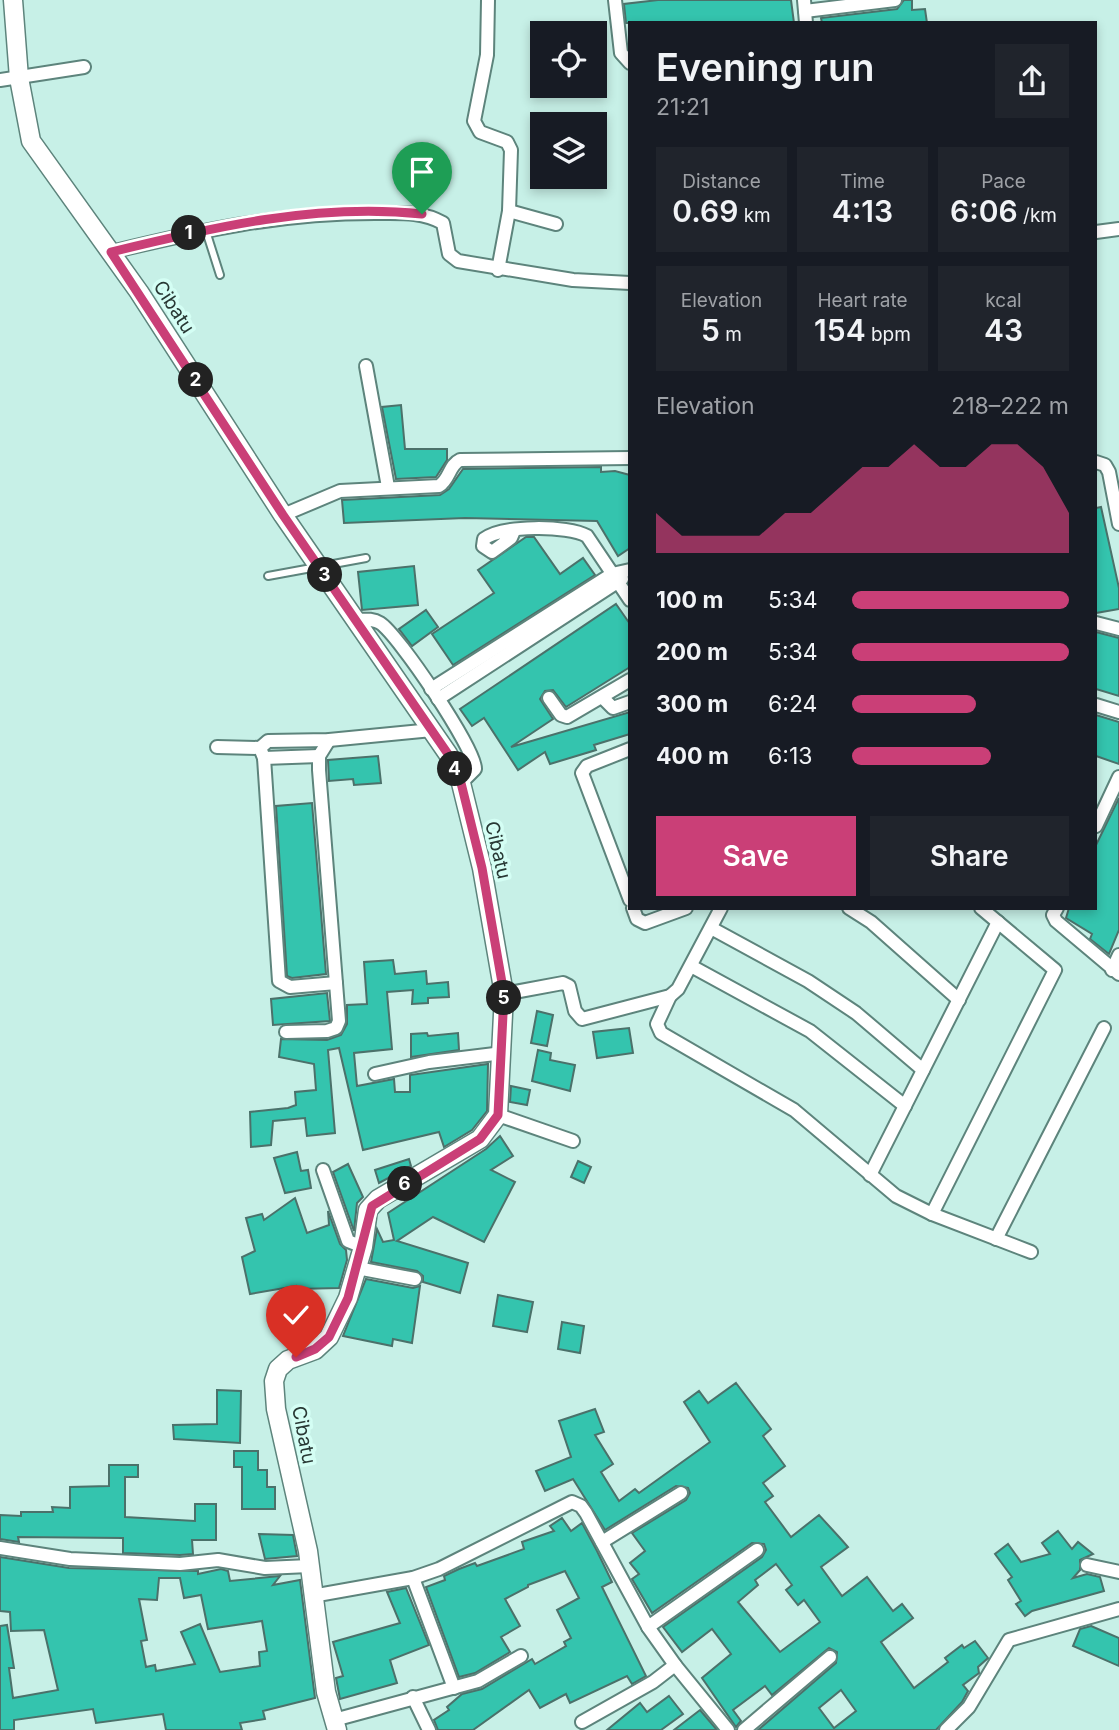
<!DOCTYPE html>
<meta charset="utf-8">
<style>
body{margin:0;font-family:Inter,sans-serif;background:#20242c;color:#f1f3f6;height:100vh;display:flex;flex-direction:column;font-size:26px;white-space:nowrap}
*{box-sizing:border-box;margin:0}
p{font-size:23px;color:#9ea1a6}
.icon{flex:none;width:38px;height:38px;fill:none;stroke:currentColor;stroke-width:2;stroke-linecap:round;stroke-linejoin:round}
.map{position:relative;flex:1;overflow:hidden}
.side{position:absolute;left:628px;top:21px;width:469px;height:889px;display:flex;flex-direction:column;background:#171b24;border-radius:0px;box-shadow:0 4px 10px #0003}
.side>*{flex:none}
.tools{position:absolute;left:530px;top:21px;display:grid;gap:14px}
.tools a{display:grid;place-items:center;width:77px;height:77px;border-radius:0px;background:#171b24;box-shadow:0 4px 10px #0003;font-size:35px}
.pin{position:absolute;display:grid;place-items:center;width:60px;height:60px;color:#fff;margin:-72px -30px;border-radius:50% 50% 50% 0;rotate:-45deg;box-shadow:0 0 7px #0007}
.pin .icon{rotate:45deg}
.km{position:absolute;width:35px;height:35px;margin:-18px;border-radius:50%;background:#222;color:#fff;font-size:19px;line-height:35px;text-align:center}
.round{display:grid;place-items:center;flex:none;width:74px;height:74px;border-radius:0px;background:#20242c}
.summary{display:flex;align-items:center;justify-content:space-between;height:119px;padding:0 28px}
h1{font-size:38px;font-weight:600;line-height:52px}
.stats{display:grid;grid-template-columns:repeat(3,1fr);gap:10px;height:119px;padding:7px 28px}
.stats div{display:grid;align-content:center;border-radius:0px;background:#20242c;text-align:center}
.stats b{font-size:30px;font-weight:600}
.stats small{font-size:19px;font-weight:400}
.stats p{font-size:19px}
.chart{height:196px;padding:14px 28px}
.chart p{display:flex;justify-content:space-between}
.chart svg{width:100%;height:126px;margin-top:7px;fill:#ca3f77;opacity:.7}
.button{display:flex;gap:14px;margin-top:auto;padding:14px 28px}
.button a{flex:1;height:80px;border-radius:0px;background:#ca3f77;color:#fff;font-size:28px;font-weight:600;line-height:80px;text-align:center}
.button a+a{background:#20242c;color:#f1f3f6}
ul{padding:0 28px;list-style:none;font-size:23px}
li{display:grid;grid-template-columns:112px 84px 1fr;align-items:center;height:52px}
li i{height:18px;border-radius:9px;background:#ca3f77}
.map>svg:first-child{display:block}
</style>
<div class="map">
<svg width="1119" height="1730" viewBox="0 0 1119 1730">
<rect width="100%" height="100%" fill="#c7f0e7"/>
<g fill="#34c4ae" stroke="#4b716a" stroke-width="2" fill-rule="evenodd">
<path d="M658,0H791L794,23H626L624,4Z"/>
<path d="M904,0H912V10L925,9L927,23H822L821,18L897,9Z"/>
<path d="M401,405L405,449H447V460L436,477L396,479L382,407Z"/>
<path d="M601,467V472L615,471L630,475V548L618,556L597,521L465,518L344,523L342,500L440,495L449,489L463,469Z"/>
<path d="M1101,507L1119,588V609L1096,613V508Z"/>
<path d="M526,537H534L560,574L583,558L595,575L453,665L432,634L494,593L478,570Z"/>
<path d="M414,566L418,605L362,610L358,572Z"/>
<path d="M616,604L630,624V667L566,707L553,690L545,691L540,699L553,719L511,747L630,712V734L594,745L596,750L550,764L545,752L518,770L484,718L472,726L460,709Z"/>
<path d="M426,610L438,627L412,646L399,629Z"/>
<path d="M1096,632L1119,638V696L1096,689Z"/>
<path d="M1096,715L1119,722V764L1096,756Z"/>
<path d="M378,756L381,783L354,785L353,779L329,781L328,760Z"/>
<path d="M1119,798V930L1109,954L1090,939L1092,934L1066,918L1069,908H1096V845Z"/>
<path d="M312,803L326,974L292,978L287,976L276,806Z"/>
<path d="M393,960L395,974L426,971L427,984L448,982L449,997L428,998V1003L412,1004L413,990L387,992L392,1049L354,1053L357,1086L394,1079L395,1092H410V1075L488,1064L487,1111L472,1130L444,1147L439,1132L363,1150L339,1048L328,1050L335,1133L307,1136L305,1118L273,1121L271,1145L251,1147L250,1112L288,1108L296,1105L295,1092L316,1090L314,1064L279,1057L281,1039L327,1040L341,1035L347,1024V1005L367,1004L364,962Z"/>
<path d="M327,993L330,1021L273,1025L271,999Z"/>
<path d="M537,1011L553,1015L547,1046L531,1043Z"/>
<path d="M629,1028L633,1053L597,1058L593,1032Z"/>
<path d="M427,1033L428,1036L458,1033L459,1050L411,1057V1034Z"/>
<path d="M538,1050L551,1053L550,1060L575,1065L570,1091L532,1081Z"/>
<path d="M511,1086L530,1090L527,1105L510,1102Z"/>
<path d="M500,1136L513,1156L491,1170L515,1182L484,1242L433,1217L397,1241L468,1263L460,1293L423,1282V1276L417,1271L371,1262L377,1229L383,1242L394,1240L388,1213L486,1149Z"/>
<path d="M297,1152L301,1171L308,1170L311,1188L285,1193L274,1158Z"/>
<path d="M409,1159L411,1166L379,1183L375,1170Z"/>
<path d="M578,1161L591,1167L584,1183L571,1177Z"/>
<path d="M348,1164L363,1197L357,1203L354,1231L333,1172Z"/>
<path d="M295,1198L307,1233L329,1225L328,1211L340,1244L346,1250L347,1260L339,1288L296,1289V1286L250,1294L242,1257L255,1251L246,1218L262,1214L264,1220Z"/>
<path d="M366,1279L413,1288L420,1286L412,1343L393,1339L392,1346L343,1336Z"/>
<path d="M498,1295L533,1302L527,1332L493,1326Z"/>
<path d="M562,1322L584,1326L580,1353L558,1349Z"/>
<path d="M736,1383L771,1429L763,1436L785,1466L763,1483L773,1496L765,1502L791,1537L819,1515L840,1538L848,1547L821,1567L842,1596L867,1577L893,1611L902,1604L913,1618L881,1642L914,1688L948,1662L945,1658L962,1645L964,1648L975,1641L988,1658L978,1667L979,1673L963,1685L968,1691L962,1702L936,1730H758L836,1663L837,1652L829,1648L772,1695L765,1686L733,1710L741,1721L736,1727L702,1678L731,1654L712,1629L682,1652L663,1627L762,1557L766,1550L764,1544L752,1543L652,1613L632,1579L639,1574L630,1563L645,1551L632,1533L686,1500L690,1493L688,1488L676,1486L605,1530L573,1479L545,1491L536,1471L571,1457L559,1421L595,1409L604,1432L595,1435L613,1464L601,1472L619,1501L635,1489L639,1493L710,1442L684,1402L699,1391L708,1403ZM776,1564L792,1585L786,1590L798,1605L804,1600L820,1622L780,1652L738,1602L758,1585L755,1580ZM841,1690L856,1711L834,1728L819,1708Z"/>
<path d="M217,1390L241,1391L240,1443L174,1439L173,1425L217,1424Z"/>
<path d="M234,1451H258V1470H267V1487H275V1509H242V1467H234Z"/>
<path d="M109,1465H138V1477H125V1517L195,1521V1504H216V1540H192L193,1554L180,1555L123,1553V1538L18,1537L19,1542L0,1539V1515L21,1516V1512H53L52,1507L70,1508V1487L109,1486Z"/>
<path d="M562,1518L571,1531L582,1523L597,1551L612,1582L602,1587L646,1676L632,1684L627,1676L570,1703L566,1694L540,1708L529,1690L473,1730H438L434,1720L449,1710L447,1707L462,1694L482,1689L532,1659L535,1664L566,1646L564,1642L571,1638L557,1610L579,1598L565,1571L528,1585V1587L505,1599L520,1626L501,1637L510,1652L475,1673L459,1677L426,1587L445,1580L444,1576L459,1569L475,1563L477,1566L524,1549L522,1542L554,1531L550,1526Z"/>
<path d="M1058,1531L1072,1549L1078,1542L1093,1554L1080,1560V1570L1073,1578L1087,1574L1100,1577L1104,1591L1032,1611L1025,1616L1016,1604L1021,1601L1008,1580L1012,1577L995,1554L1008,1544L1021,1562L1050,1554L1042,1543Z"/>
<path d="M259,1534L293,1535L297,1556L265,1559Z"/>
<path d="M0,1557L69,1568L198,1571V1574L221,1569L228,1571L230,1581L280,1576L273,1585L300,1580L315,1698L263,1711L265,1719L240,1723L242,1730H166L163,1714L96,1723L93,1709L14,1720V1730H0V1626L7,1625L14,1668H9L13,1698L58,1690L44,1630L11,1631L10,1612L0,1611ZM159,1578H180L184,1598L201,1595L208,1629L262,1621L267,1651L259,1652L260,1666L220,1672L200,1624L181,1632L195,1664L156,1671L155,1665L146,1667L141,1641L147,1640L139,1599L157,1600Z"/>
<path d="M406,1588L429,1645L390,1660L397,1683L340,1699L336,1678L343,1676L333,1642L400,1623L387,1592Z"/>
<path d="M1091,1626L1119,1638V1666L1073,1646L1080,1629Z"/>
<path d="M669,1696L683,1714L661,1730H607L640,1703L647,1712Z"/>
<path d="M700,1710L717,1730H674Z"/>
</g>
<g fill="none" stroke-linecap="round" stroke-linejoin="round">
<defs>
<g id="lane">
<path d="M206,231L220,275"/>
<path d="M268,576L366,558"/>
</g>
<g id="street">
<path d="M488,0L487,55L474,121L480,132L507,142L511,150L509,211L498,270"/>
<path d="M615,0L621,53L630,63"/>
<path d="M804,0L806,23"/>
<path d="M805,11L895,0"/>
<path d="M0,80L84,67"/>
<path d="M509,211L556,224"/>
<path d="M1096,232L1119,229"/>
<path d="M111,252C202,230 280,213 375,213C399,213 422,211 443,223L449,254L458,261L573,280L630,283"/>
<path d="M366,366L388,487"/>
<path d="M1096,462L1105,465L1109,472L1119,524"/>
<path d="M283,515L340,491L439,486C450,479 449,465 460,460L630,458"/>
<path d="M514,531L511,538L492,552L483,546L484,539C501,525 568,525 587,536L630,600"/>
<path d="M354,620C363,620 372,618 380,623C398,634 476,750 475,769L461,783"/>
<path d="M1096,623L1119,629"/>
<path d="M431,689L612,574L630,570"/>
<path d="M602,697L613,708L630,702"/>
<path d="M549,698L561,715L567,717L630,680"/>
<path d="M438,699L622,579"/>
<path d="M1096,705L1119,712"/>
<path d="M217,747L260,748L268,741L329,740L432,730"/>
<path d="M260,748L264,758L279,981L290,987L336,983"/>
<path d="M630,749L587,766L582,773L630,900"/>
<path d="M264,758L319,756"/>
<path d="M1096,826L1119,777"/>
<path d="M633,908L637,919L645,923L686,908"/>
<path d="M849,908L871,922L959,1000"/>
<path d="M1057,908L1053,915L1056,921L1119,974"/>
<path d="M711,928L808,981L856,1013L923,1070"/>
<path d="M691,966L810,1031L905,1106"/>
<path d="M1112,970L1119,955"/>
<path d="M504,994L563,983L569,986L575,1011L582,1019L670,996L678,989L721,908"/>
<path d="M670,996L657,1024L661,1033L794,1110L896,1196L932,1214L1031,1252"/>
<path d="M286,1032L327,1031L336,1028L339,1021L319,770V756L329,740"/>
<path d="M375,1074L429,1062L503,1053"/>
<path d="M498,1115L573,1141"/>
<path d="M323,1170L348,1241L363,1247"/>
<path d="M870,1175L998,922"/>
<path d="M932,1214L1055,970L981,908"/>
<path d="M996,1239L1104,1028"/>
<path d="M357,1268L415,1279"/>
<path d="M602,1542L681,1493"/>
<path d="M0,1548L70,1559L180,1564L218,1560L265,1568L309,1566"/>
<path d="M1087,1565L1119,1572"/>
<path d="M413,1578L454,1688"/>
<path d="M312,1596L413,1578L439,1569L572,1502L581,1506L586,1513L648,1627L675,1665L728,1730"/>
<path d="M648,1627L757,1550"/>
<path d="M413,1697L429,1730"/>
<path d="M334,1720L478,1681L521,1656"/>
<path d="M582,1722L653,1682L675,1665"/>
<path d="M744,1730L830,1657"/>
<path d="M946,1730L969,1707L1009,1640L1119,1609"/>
</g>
<path id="secondary" d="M13,0L19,78L31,141L139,292L283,515L448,754L461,783L482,868L504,994L498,1115L480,1139L378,1199L368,1210L363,1247L348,1298L329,1337L315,1350L288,1360L278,1369L274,1381L276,1409L308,1551L326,1692L337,1730"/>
</defs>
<use href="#lane" stroke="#5d847c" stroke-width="10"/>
<use href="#street" stroke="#5d847c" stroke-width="16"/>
<use href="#secondary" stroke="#5d847c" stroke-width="21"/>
<use href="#lane" stroke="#fff" stroke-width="6"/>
<use href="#street" stroke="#fff" stroke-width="12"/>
<use href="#secondary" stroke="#fff" stroke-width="18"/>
</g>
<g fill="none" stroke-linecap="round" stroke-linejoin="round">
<defs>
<path id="route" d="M296,1357L315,1349L329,1337L348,1298L372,1206L480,1139L498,1115L504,994L482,868L461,783L448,754L283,515L111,252C213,227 317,203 422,214"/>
</defs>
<use href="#route" stroke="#fff" stroke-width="14"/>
<use href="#route" stroke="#ca3f77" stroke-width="9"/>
</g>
<g text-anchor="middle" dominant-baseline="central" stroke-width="7" stroke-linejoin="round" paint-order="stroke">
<g font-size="19" fill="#283834" stroke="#d4fef4">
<text transform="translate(174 307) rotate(57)">Cibatu</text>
<text transform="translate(498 850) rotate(77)">Cibatu</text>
<text transform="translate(304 1435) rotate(79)">Cibatu</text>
</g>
</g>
</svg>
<div class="tools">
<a><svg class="icon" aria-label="locate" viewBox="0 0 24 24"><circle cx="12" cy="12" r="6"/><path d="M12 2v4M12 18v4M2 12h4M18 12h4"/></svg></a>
<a><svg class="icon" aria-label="layers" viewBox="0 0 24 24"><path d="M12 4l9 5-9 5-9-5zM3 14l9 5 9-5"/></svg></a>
</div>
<div class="pin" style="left:422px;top:214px;background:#1e9e55"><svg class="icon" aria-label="arrive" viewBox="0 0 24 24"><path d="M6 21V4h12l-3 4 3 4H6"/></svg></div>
<div class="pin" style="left:296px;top:1357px;background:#d93025"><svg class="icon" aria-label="check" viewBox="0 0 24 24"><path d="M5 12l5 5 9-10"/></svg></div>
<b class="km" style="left:189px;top:233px">1</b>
<b class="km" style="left:196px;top:380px">2</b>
<b class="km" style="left:325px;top:575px">3</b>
<b class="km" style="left:455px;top:769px">4</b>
<b class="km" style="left:504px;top:998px">5</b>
<b class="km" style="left:405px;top:1184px">6</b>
<section class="side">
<div class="summary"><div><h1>Evening run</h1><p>21:21</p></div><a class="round"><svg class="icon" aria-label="share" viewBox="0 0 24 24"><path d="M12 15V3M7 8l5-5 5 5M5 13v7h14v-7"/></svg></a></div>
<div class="stats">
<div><p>Distance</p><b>0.69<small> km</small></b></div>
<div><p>Time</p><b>4:13</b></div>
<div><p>Pace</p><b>6:06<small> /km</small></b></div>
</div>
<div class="stats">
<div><p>Elevation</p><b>5<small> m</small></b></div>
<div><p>Heart rate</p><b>154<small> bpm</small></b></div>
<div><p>kcal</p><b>43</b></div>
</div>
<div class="chart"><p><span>Elevation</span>218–222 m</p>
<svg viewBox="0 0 160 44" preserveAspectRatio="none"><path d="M0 44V30L10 38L20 38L30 38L40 38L50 30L60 30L70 22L80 14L90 14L100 6L110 14L120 14L130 6L140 6L150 14L160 30V44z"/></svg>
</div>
<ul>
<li><b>100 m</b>5:34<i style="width:100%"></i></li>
<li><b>200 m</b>5:34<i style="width:100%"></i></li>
<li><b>300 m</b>6:24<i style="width:57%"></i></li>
<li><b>400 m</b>6:13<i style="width:64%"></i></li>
</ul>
<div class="button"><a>Save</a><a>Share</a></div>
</section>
</div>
